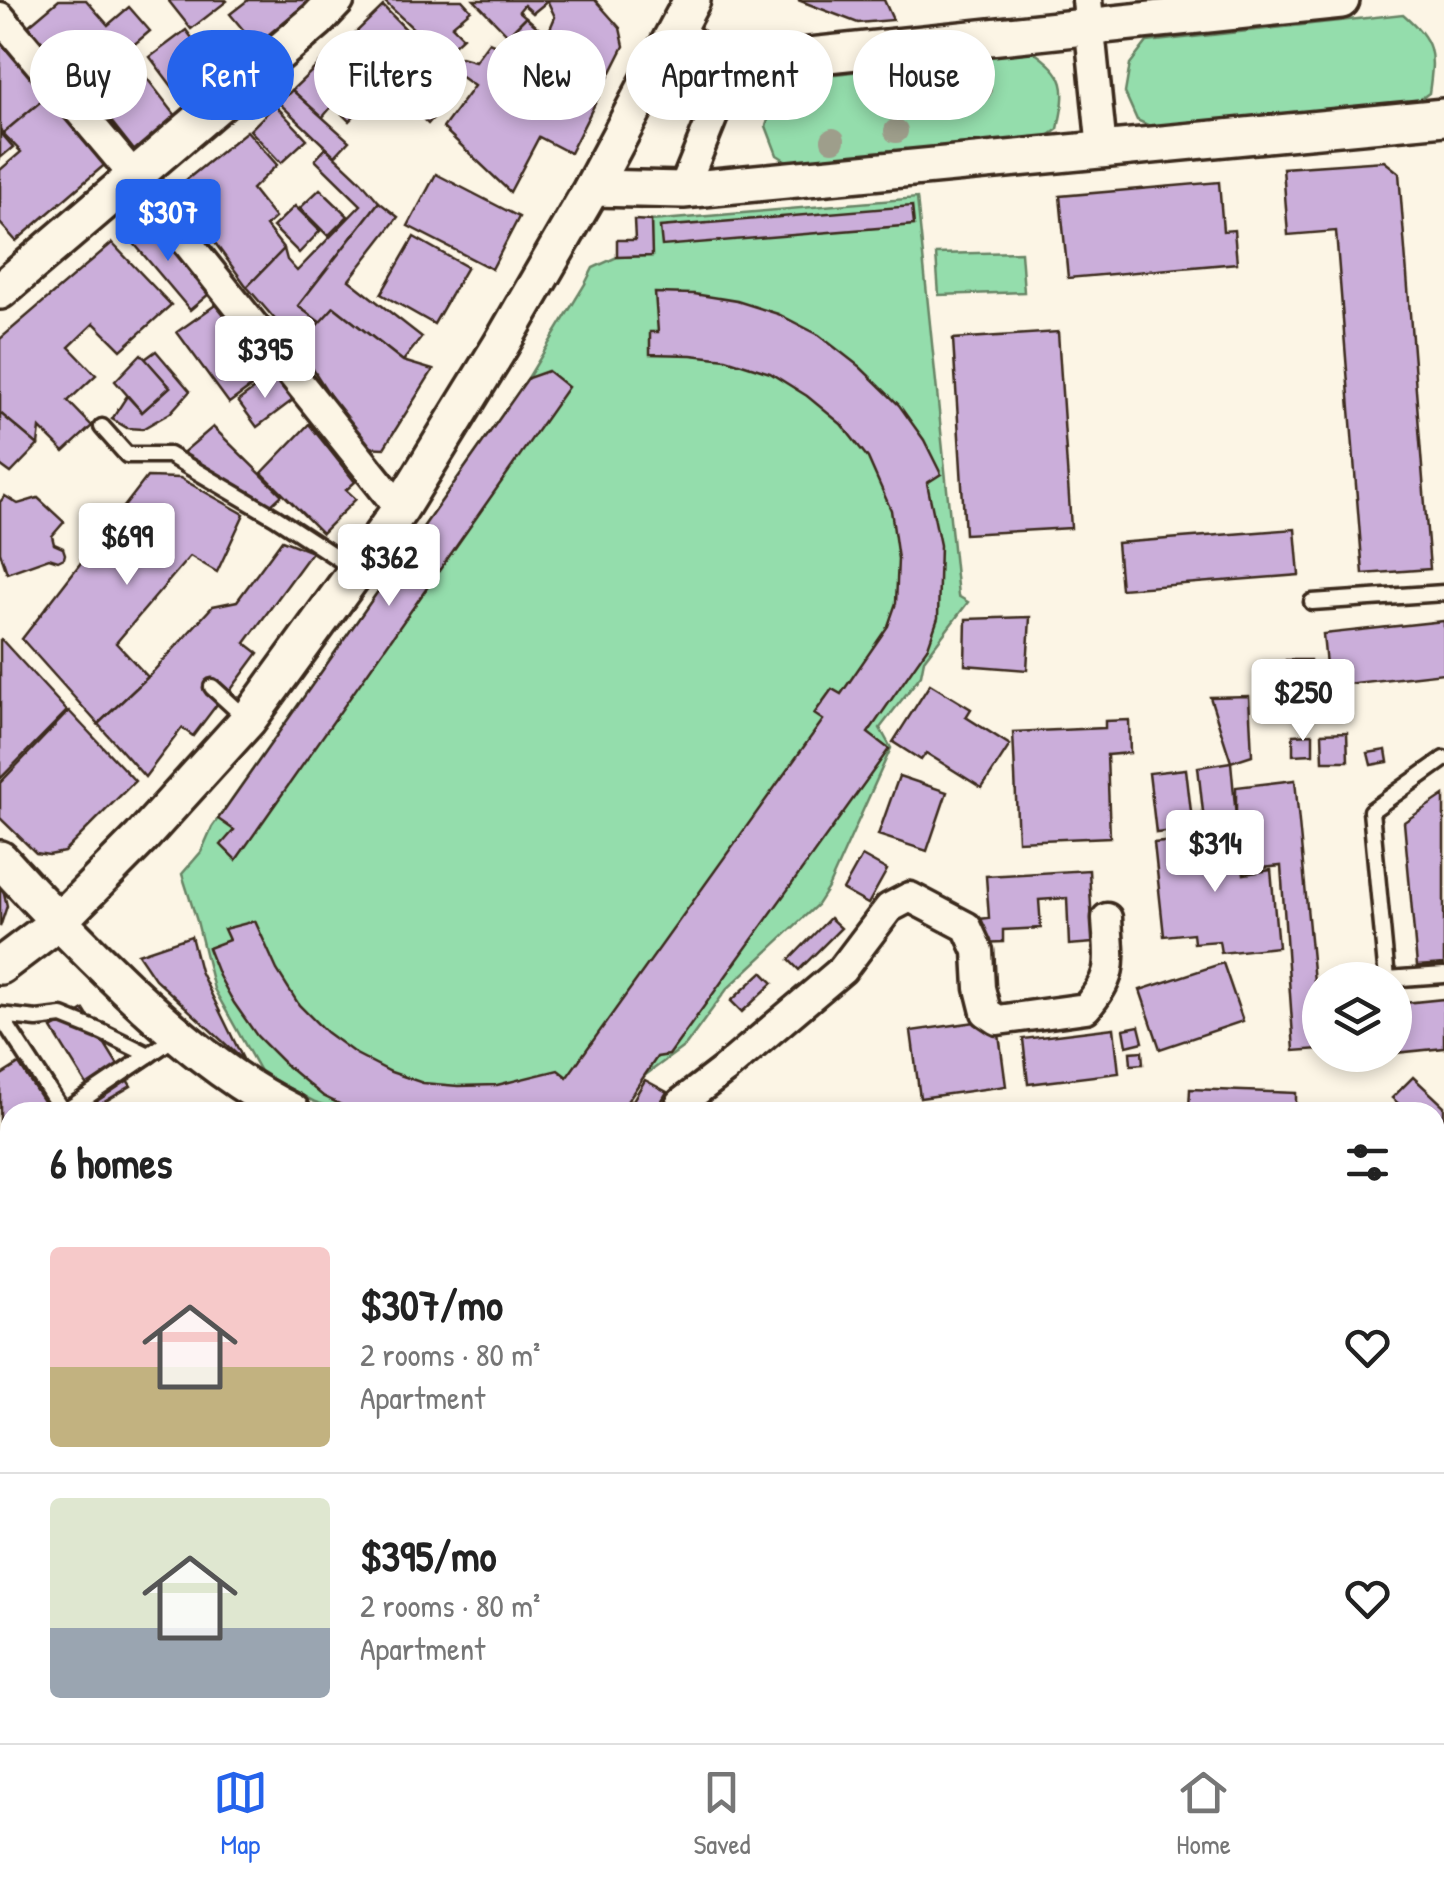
<!DOCTYPE html>
<html lang="en">
<head>
<meta charset="utf-8">
<style>
  body { margin:0; font-family:"Patrick Hand",sans-serif; background:#f6f6f6; color:#222; height:100vh; display:flex; flex-direction:column; font-size:38px; white-space:nowrap }
  * { box-sizing:border-box; margin:0 }
  p { font-size:32px; color:#767676 }
  .icon { flex:none; width:55px; height:55px; fill:none; stroke:currentColor; stroke-width:2; stroke-linecap:round; stroke-linejoin:round }
  .map { position:relative; flex:1; overflow:hidden }
  .side { position:absolute; left:0px; top:1102px; width:1445px; height:642px; display:flex; flex-direction:column; background:#fff; border-radius:30px 30px 0 0; box-shadow:0 5px 15px #0003 }
  .side>* { flex:none }
  .hud { position:absolute; left:30px; top:30px; width:1385px; height:90px; display:flex; gap:20px }
  .fabs { position:absolute; left:1302px; top:962px; display:grid; gap:20px }
  .fabs a { display:grid; place-items:center; width:110px; height:110px; border-radius:50%; background:#fff; box-shadow:0 5px 15px #0003; font-size:50px }
  .price { position:absolute; translate:-50% -85px; padding:0 22px; border-radius:10px; background:#fff; color:#222; font-size:32px; line-height:65px; filter:drop-shadow(0 2px 5px #0008) }
  .price::after { content:''; position:absolute; left:50%; top:60px; width:30px; height:22px; margin-left:-15px; background:inherit; clip-path:polygon(0 0,100% 0,50% 100%) }
  .price.on { background:#2563eb; color:#fff }
  ul { padding:0; list-style:none }
  li { display:flex; align-items:center; gap:30px; height:250px; padding:0 50px }
  li+li { border-top:2px solid #e0e0e0 }
  li span { display:grid; place-items:center; flex:none; width:280px; height:200px; border-radius:10px; color:#555 }
  li>.icon { margin-inline-start:auto }
  span .icon { width:120px; height:120px; fill:#fffc; stroke-width:1 }
  li b { font-size:42px }
  h2 { display:flex; justify-content:space-between; align-items:center; height:120px; padding:0 50px; font-size:42px }
  .pill { padding:0 35px; border-radius:45px; background:#fff; box-shadow:0 5px 15px #0003; font-size:35px; line-height:90px }
  .pill.on { background:#2563eb; color:#fff }
  .dock { display:flex; justify-content:space-around; align-items:center; height:140px; border-top:2px solid #e0e0e0; background:#fff; font-size:28px; color:#767676 }
  .dock a { display:grid; justify-items:center; gap:5px }
  .dock .on { color:#2563eb }
  .map>svg:first-child { display:block }
</style>
</head>
<body>
<div class="map">
<svg width="1444" height="1743" viewBox="0 0 1444 1743">
  <rect width="100%" height="100%" fill="#fcf5e5"/>
  <filter id="ink" filterUnits="userSpaceOnUse"><feTurbulence type="fractalNoise" baseFrequency=".01" numOctaves="2"/><feDisplacementMap in="SourceGraphic" scale="20" xChannelSelector="R" yChannelSelector="G"/><feConvolveMatrix kernelMatrix="1 2 1 2 8 2 1 2 1" color-interpolation-filters="sRGB"/></filter>
  <g filter="url(#ink)">
    <!-- green -->
    <g fill="#94ddac" stroke="#688465" stroke-width="2.5">
      <path d="M 1403,14 C 1434,41 1435,52 1429,93 L 1405,110 L 1160,131 L 1137,120 L 1125,93 L 1130,64 L 1147,42 Z"/>
      <path d="M 1031,50 C 1068,76 1067,86 1058,129 L 1036,145 L 801,170 L 777,155 L 766,126 L 777,94 L 795,79 Z"/>
      <polygon points="917,198 958,596 968,602 924,660 921,675 880,728 891,748 828,888 817,905 727,989 686,1045 640,1079 619,1112 343,1112 315,1102 261,1073 214,989 197,921 182,874 201,852 212,827 528,378 585,284 593,268 617,257 651,256 651,221"/>
      <polygon points="1021,252 1024,292 939,295 936,254"/>
    </g>
    <!-- building -->
    <g fill="#cbaeda" stroke="#3b2a1e" stroke-width="2.5">
      <polygon points="59,0 86,0 108,25 129,7 150,31 80,90 27,27"/>
      <polygon points="168,0 226,0 227,1 191,29"/>
      <polygon points="248,0 310,0 256,45 230,14"/>
      <polygon points="388,0 462,0 471,10 452,26 463,37 442,56 385,2"/>
      <polygon points="474,0 549,0 533,13 524,5 519,11 526,17 508,35"/>
      <polygon points="549,0 595,0 620,28 624,46 570,153 539,137 510,192 443,128 474,86 446,66 452,60 461,57 475,61 489,42 503,48 508,35 526,17 547,36 555,17 548,2"/>
      <polygon points="798,0 884,0 893,20 858,23"/>
      <polygon points="383,6 444,68 432,79 452,96 428,124 346,42"/>
      <polygon points="186,30 222,78 186,105 150,57"/>
      <polygon points="0,33 51,93 3,133 0,129"/>
      <polygon points="340,44 383,86 349,121 333,105 322,118 292,90"/>
      <polygon points="142,72 180,121 137,154 99,106"/>
      <polygon points="292,90 349,141 335,156 279,103"/>
      <polygon points="51,93 109,161 16,241 0,223 0,170 21,152 3,133"/>
      <polygon points="275,105 307,139 281,163 250,130"/>
      <polygon points="247,131 277,165 252,189 275,218 266,226 284,249 247,287 210,236 216,231 208,220 203,220 190,215 182,205 179,194 180,185"/>
      <polygon points="0,132 13,147 0,158"/>
      <polygon points="326,148 361,181 379,202 298,306 321,323 298,346 247,287 284,249 287,260 297,271 361,205 315,160"/>
      <polygon points="1384,161 1399,173 1430,569 1363,574 1336,231 1288,235 1283,168"/>
      <polygon points="436,174 519,217 492,269 408,226"/>
      <polygon points="1219,182 1223,231 1234,230 1237,263 1068,278 1060,196"/>
      <polygon points="320,189 348,216 328,236 300,208"/>
      <polygon points="379,202 398,217 349,280 422,337 403,361 334,307 321,323 298,306"/>
      <polygon points="295,206 320,231 299,253 273,227"/>
      <polygon points="912,206 914,225 662,246 660,227"/>
      <polygon points="146,217 210,293 190,310 126,234"/>
      <polygon points="634,220 651,221 652,256 617,257 617,240 635,240"/>
      <polygon points="414,237 467,267 434,324 381,294"/>
      <polygon points="112,243 171,305 121,350 94,323 69,347 96,375 68,401 92,426 64,452 40,428 38,445 0,413 0,339"/>
      <polygon points="655,293 694,294 737,301 778,314 819,335 860,367 899,405 924,440 941,474 927,483 940,545 938,618 928,647 868,733 889,749 669,1055 657,1057 620,1112 356,1112 323,1096 287,1066 257,1036 234,1003 219,976 208,948 229,940 224,929 255,921 277,970 299,1005 326,1032 356,1054 391,1072 423,1083 458,1086 497,1085 558,1070 567,1077 823,720 814,714 832,689 841,694 888,626 896,603 898,559 891,510 868,458 841,424 807,396 770,373 726,359 691,355 650,354 650,332 658,332"/>
      <polygon points="221,301 273,371 229,403 177,332"/>
      <polygon points="334,307 403,361 433,370 384,448 363,447 298,346"/>
      <polygon points="1058,332 1071,528 965,534 953,339"/>
      <polygon points="156,351 190,391 170,413 142,429 127,428 112,419 127,396 142,412 170,387 145,359"/>
      <polygon points="141,354 170,387 142,412 115,381"/>
      <polygon points="548,371 568,387 236,860 221,845 234,830 218,819 528,378"/>
      <polygon points="274,374 293,400 257,427 238,401"/>
      <polygon points="0,413 38,445 11,473 0,465"/>
      <polygon points="309,424 355,482 346,490 356,499 322,533 262,473"/>
      <polygon points="213,427 282,495 269,507 179,456"/>
      <polygon points="147,477 180,478 244,514 217,572 190,556 116,643 148,677 98,724 22,639"/>
      <polygon points="5,496 18,504 38,498 64,522 52,536 54,544 63,548 65,554 64,558 58,561 49,558 7,573 0,552 0,502"/>
      <polygon points="1295,529 1299,575 1121,589 1117,543"/>
      <polygon points="282,540 312,552 245,643 258,653 230,691 217,681 207,695 218,703 193,736 182,728 145,777 98,724 148,677 213,606 237,601"/>
      <polygon points="1030,617 1027,670 965,665 966,619"/>
      <polygon points="1444,621 1444,673 1328,686 1323,634"/>
      <polygon points="1,639 67,711 0,779 0,640"/>
      <polygon points="1286,660 1310,660 1311,685 1286,686"/>
      <polygon points="930,684 971,709 966,717 1010,745 982,788 926,753 921,760 893,742"/>
      <polygon points="1249,696 1252,755 1231,762 1210,697"/>
      <polygon points="69,711 135,781 64,852 49,855 36,853 0,818 0,783"/>
      <polygon points="1129,720 1130,753 1107,755 1110,837 1018,841 1013,732 1105,728 1105,721"/>
      <polygon points="1347,732 1348,761 1323,761 1322,733"/>
      <polygon points="1313,734 1313,754 1293,755 1293,735"/>
      <polygon points="1386,750 1388,762 1371,765 1368,753"/>
      <polygon points="1231,762 1236,817 1204,821 1198,767"/>
      <polygon points="1186,769 1193,829 1156,833 1149,773"/>
      <polygon points="899,776 947,792 927,851 878,835"/>
      <polygon points="1295,780 1317,1013 1320,1013 1320,1049 1294,1051 1281,866 1244,870 1236,817 1236,787"/>
      <polygon points="1444,795 1444,964 1417,966 1404,822"/>
      <polygon points="1239,835 1244,874 1271,870 1278,947 1221,953 1219,941 1194,943 1193,933 1164,936 1154,843"/>
      <polygon points="862,856 887,870 868,904 843,890"/>
      <polygon points="1089,870 1093,943 1069,945 1067,898 1039,900 1041,928 1003,930 1003,942 980,943 979,919 989,918 986,876"/>
      <polygon points="0,876 7,906 0,927"/>
      <polygon points="830,918 841,928 799,970 789,960"/>
      <polygon points="191,936 200,971 244,1061 155,979 138,954"/>
      <polygon points="1223,963 1243,1021 1160,1049 1140,990"/>
      <polygon points="762,972 773,983 742,1012 731,1001"/>
      <polygon points="1444,999 1444,1048 1395,1053 1395,1004"/>
      <polygon points="84,1010 131,1086 99,1105 52,1029"/>
      <polygon points="997,1019 1006,1086 920,1098 911,1031"/>
      <polygon points="1139,1026 1143,1042 1127,1046 1124,1029"/>
      <polygon points="1114,1028 1119,1073 1028,1084 1023,1039"/>
      <polygon points="1142,1051 1143,1064 1131,1065 1130,1052"/>
      <polygon points="19,1064 50,1112 10,1112 10,1139 0,1122 0,1076"/>
      <polygon points="1413,1077 1444,1106 1444,1131 1436,1139 1435,1112 1408,1112 1392,1098"/>
      <polygon points="645,1080 667,1092 655,1112 626,1112"/>
      <polygon points="1190,1089 1296,1093 1296,1112 1145,1112 1145,1107 1189,1109"/>
      <polygon points="0,1457 10,1458 10,1505 0,1504"/>
      <polygon points="0,1527 10,1529 10,1570 0,1568"/>
      <polygon points="0,1611 10,1618 10,1725 0,1723"/>
      <polygon points="0,1723 10,1725 10,1735 23,1735 21,1743 0,1743"/>
      <polygon points="82,1735 108,1735 120,1743 77,1743"/>
      <polygon points="177,1735 228,1735 233,1743 178,1743 174,1740"/>
      <polygon points="310,1735 392,1735 393,1743 311,1743"/>
      <polygon points="458,1735 511,1735 459,1742"/>
      <polygon points="649,1735 651,1743 623,1743 625,1743 624,1736"/>
      <rect x="666" y="1735" width="26" height="8"/>
      <polygon points="1277,1735 1325,1735 1323,1743 1276,1743"/>
    </g>
    <g fill="none" stroke-linecap="round" stroke-linejoin="round">
      <defs>
        <g id="service">
          <polyline points="102,427 127,455 169,455 275,517 356,570"/>
          <polyline points="1312,602 1444,593"/>
          <polyline points="212,687 248,720"/>
          <polyline points="1444,759 1371,811 1387,979 1444,975"/>
          <polyline points="0,1015 37,1019 62,1016 102,1032 149,1055"/>
          <polyline points="0,1015 63,1112"/>
          <polyline points="64,1112 177,1036"/>
          <polyline points="1269,1743 1270,1735"/>
        </g>
        <g id="minor">
          <polyline points="1087,0 1102,150"/>
          <polyline points="0,17 134,176 400,509"/>
          <polyline points="683,190 734,64"/>
          <path d="M 678,1112 L 681,1103 L 724,1070 L 842,970 L 889,908 L 910,897 L 967,927 L 978,951 L 980,988 L 986,1012 L 998,1020 L 1086,1008 C 1116,973 1109,961 1107,918"/>
        </g>
        <g id="tertiary">
          <path d="M 677,30 C 689,51 711,57 734,64 L 1341,0"/>
          <polyline points="592,188 683,190 1444,117"/>
          <polyline points="0,291 317,20 336,0"/>
          <path d="M 0,859 C 40,903 81,945 125,987 C 176,1035 228,1080 292,1112"/>
          <polyline points="0,966 57,923 141,838 248,720 357,570 400,509 501,345 592,188 692,0"/>
          <polyline points="1435,1283 1444,1297"/>
          <polyline points="981,1743 984,1735"/>
        </g>
      </defs>
      <!-- service casing -->
      <use href="#service" stroke="#3b2a1e" stroke-width="21"/>
      <!-- minor casing -->
      <use href="#minor" stroke="#3b2a1e" stroke-width="35"/>
      <!-- tertiary casing -->
      <use href="#tertiary" stroke="#3b2a1e" stroke-width="42"/>
      <!-- service -->
      <use href="#service" stroke="#fcf5e5" stroke-width="14"/>
      <!-- minor -->
      <use href="#minor" stroke="#fcf5e5" stroke-width="28"/>
      <!-- tertiary -->
      <use href="#tertiary" stroke="#fcf5e5" stroke-width="35"/>
    </g>
    <!-- trees -->
    <g fill="#9e9e8b">
      <circle cx="980" cy="90" r="12"/>
      <circle cx="896" cy="131" r="12"/>
      <circle cx="833" cy="140" r="12"/>
    </g>
  </g>
</svg>
<div class="fabs">
<a><svg class="icon" aria-label="layers" viewBox="0 0 24 24"><path d="M12 4l9 5-9 5-9-5zM3 14l9 5 9-5"/></svg></a>
</div>
<b class="price on" style="left:168px;top:264px">$307</b>
<b class="price" style="left:265px;top:401px">$395</b>
<b class="price" style="left:127px;top:588px">$699</b>
<b class="price" style="left:389px;top:609px">$362</b>
<b class="price" style="left:1303px;top:744px">$250</b>
<b class="price" style="left:1215px;top:895px">$314</b>
<div class="hud">
<a class="pill">Buy</a>
<a class="pill on">Rent</a>
<a class="pill">Filters</a>
<a class="pill">New</a>
<a class="pill">Apartment</a>
<a class="pill">House</a>
</div>
<section class="side">
<h2>6 homes<svg class="icon" aria-label="filters" viewBox="0 0 24 24"><path d="M4 7h16M4 17h16"/><circle cx="9" cy="7" r="2"/><circle cx="15" cy="17" r="2"/></svg></h2>
<ul>
<li><span style="background:linear-gradient(#f6c9c9 60%,#c2b280 0)"><svg class="icon" aria-label="home" viewBox="0 0 24 24"><path d="M3 11l9-7 9 7M6 9v11h12V9"/></svg></span><div><b>$307/mo</b><p>2 rooms · 80 m²</p><p>Apartment</p></div><svg class="icon" aria-label="heart" viewBox="0 0 24 24"><path d="M12 20l-8-8c-3-5 5-10 8-4 3-6 11-1 8 4z"/></svg></li>
<li><span style="background:linear-gradient(#dfe7d0 65%,#9aa5b1 0)"><svg class="icon" aria-label="home" viewBox="0 0 24 24"><path d="M3 11l9-7 9 7M6 9v11h12V9"/></svg></span><div><b>$395/mo</b><p>2 rooms · 80 m²</p><p>Apartment</p></div><svg class="icon" aria-label="heart" viewBox="0 0 24 24"><path d="M12 20l-8-8c-3-5 5-10 8-4 3-6 11-1 8 4z"/></svg></li>
</ul>
</section>
</div>
<nav class="dock">
<a class="on"><svg class="icon" aria-label="map" viewBox="0 0 24 24"><path d="M3 6l6-2 6 2 6-2v14l-6 2-6-2-6 2zM9 4v14M15 6v14"/></svg>Map</a>
<a><svg class="icon" aria-label="saved" viewBox="0 0 24 24"><path d="M7 4h10v16l-5-4-5 4z"/></svg>Saved</a>
<a><svg class="icon" aria-label="home" viewBox="0 0 24 24"><path d="M3 11l9-7 9 7M6 9v11h12V9"/></svg>Home</a>
</nav>
</body>
</html>
